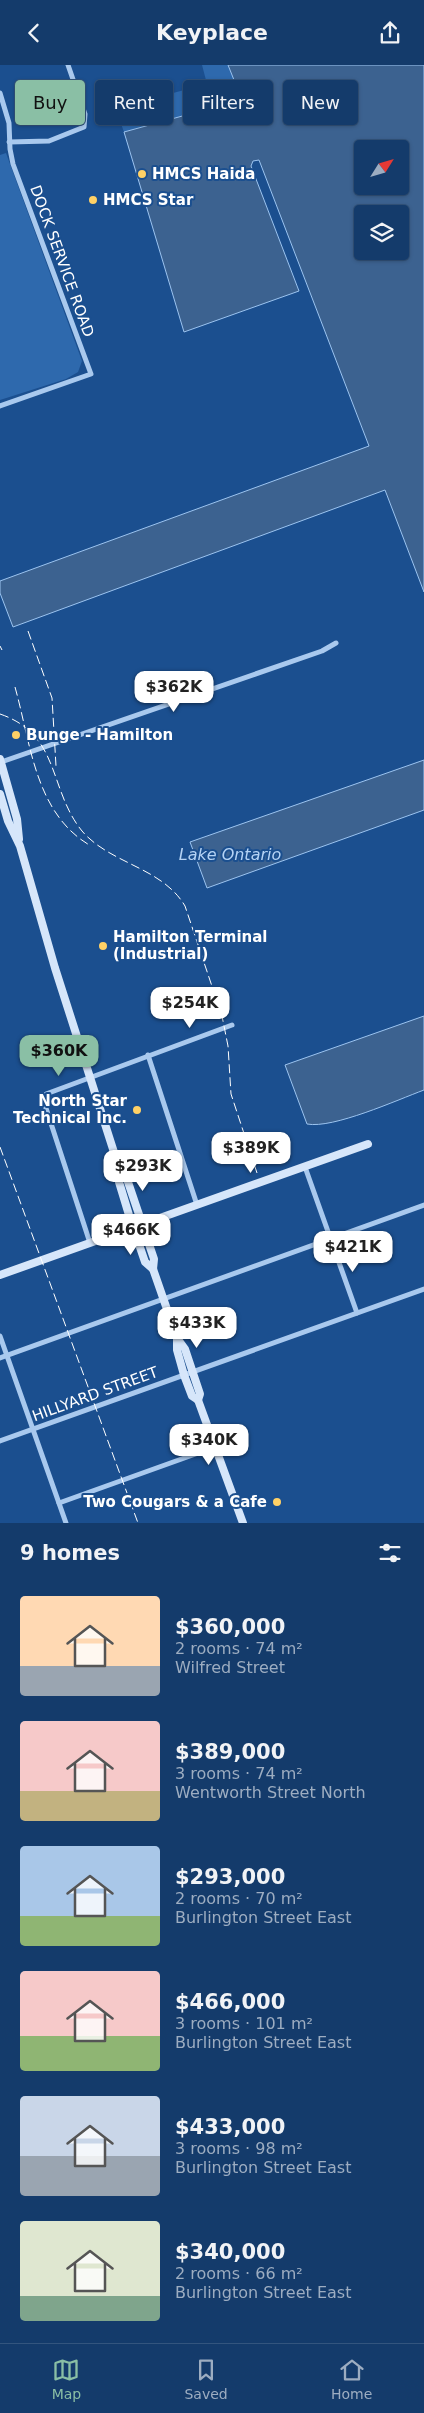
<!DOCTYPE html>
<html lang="en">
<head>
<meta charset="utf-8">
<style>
  body { margin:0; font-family:"DejaVu Sans",sans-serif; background:#214673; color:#f1f3f6; height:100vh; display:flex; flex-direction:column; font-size:19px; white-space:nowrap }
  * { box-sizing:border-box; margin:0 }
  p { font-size:16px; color:#9dadc1 }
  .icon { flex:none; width:28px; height:28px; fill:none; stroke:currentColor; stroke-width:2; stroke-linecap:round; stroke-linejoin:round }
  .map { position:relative; height:1458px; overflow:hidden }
  .details { display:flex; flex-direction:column; background:#143b6b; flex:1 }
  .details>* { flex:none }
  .hud { position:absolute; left:15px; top:15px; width:395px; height:45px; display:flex; gap:10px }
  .needle { width:32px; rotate:53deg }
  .fabs { position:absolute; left:354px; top:75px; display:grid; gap:10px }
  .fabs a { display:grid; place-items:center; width:55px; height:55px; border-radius:5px; background:#143b6b; box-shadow:0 1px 4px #0004,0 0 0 1px #33557e; font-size:25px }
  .price { position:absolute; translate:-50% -42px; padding:0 11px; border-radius:10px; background:#fff; color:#222; font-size:16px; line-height:32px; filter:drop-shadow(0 1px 2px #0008) }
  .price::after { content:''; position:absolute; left:50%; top:30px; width:15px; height:11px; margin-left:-8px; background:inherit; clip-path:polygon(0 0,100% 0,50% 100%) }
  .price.on { background:#8abfa5; color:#111 }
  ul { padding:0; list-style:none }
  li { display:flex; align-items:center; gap:15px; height:125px; padding:0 20px }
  li span { display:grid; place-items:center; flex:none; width:140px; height:100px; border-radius:5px; color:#555 }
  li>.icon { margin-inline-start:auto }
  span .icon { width:60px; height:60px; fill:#fffc; stroke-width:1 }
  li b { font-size:21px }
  h2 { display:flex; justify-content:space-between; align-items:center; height:60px; padding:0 20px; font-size:21px }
  .pill { padding:0 18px; border-radius:5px; background:#143b6b; box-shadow:0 1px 4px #0004,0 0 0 1px #33557e; font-size:18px; line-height:45px }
  .pill.on { background:#8abfa5; color:#111 }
  header { display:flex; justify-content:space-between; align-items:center; height:65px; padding:0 20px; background:#143b6b; font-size:22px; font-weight:600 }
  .tab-bar { display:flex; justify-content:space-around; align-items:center; height:70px; border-top:1px solid #33557e; background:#143b6b; font-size:14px; color:#9dadc1 }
  .tab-bar a { display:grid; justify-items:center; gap:2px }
  .tab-bar .on { color:#8abfa5 }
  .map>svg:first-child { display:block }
</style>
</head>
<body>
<header><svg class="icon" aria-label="back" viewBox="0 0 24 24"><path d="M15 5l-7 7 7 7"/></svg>Keyplace<svg class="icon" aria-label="share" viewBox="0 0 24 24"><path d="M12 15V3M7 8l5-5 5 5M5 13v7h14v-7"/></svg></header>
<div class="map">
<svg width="424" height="1458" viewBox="0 0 424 1458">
  <rect width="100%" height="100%" fill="#1b4f8f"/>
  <!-- green -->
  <g fill="#2e69ad">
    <polygon points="202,0 228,0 240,30 239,35 124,67 116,45 139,37 207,19"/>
    <polygon points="6,88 82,296 78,307 66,314 0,335 0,90"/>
  </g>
  <!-- water -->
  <g fill="#3c6290" stroke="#9cc4f0" fill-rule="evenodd">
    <path d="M 228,0 L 424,0 L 424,527 L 385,425 L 13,562 L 0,528 L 0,516 L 369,381 L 259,95 L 253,96 L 251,101 L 299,226 L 184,267 L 124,67 L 237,36 L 240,30 ZM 362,84 L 400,84 L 400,121 L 362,121 ZM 362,149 L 400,149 L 400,186 L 362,186 Z"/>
    <polygon points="424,695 424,745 207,823 190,777"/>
    <path d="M 424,951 L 424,1025 C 397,1035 333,1064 307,1059 L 285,1000 Z"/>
  </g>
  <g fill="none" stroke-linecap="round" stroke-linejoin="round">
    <!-- street -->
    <g stroke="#a9c9ee" stroke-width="5">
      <polyline points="0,28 9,58 10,84 13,99 91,309 0,341"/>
      <polyline points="9,77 49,76 84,62 85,49 68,0"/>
      <polyline points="1,697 322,586 336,578"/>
      <polyline points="148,990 197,1140"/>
      <polyline points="305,1102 357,1248"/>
      <polyline points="90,1178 44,1037 46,1029 232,960"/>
      <polyline points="0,1271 66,1458"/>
      <polyline points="0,1293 424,1140"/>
      <polyline points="0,1376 424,1224"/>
      <polyline points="59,1438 215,1382"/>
    </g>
    <!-- secondary -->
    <g stroke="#d6e6fa" stroke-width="8">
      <polyline points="0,694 17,754 19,774"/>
      <polyline points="0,729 8,756 20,781 55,903 120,1106 127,1114 154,1194 153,1204 177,1273 177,1285 184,1310 192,1331 198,1335 243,1458"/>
      <polyline points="120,1106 119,1117 129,1150 145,1197 153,1204"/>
      <polyline points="0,1210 368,1079"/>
      <polyline points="177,1273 185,1284 200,1329 198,1335"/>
    </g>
    <!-- rail -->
    <g stroke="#fff" stroke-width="1" stroke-dasharray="9 4" stroke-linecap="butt">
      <polyline points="28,566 52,633 56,701"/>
      <polyline points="0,581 2,585"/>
      <path d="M 15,622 C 31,679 35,749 91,781"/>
      <path d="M 0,649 C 61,670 48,724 82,766 C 110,799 162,802 185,841 L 222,951 L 228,981 L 231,1029 L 257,1108"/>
      <polyline points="0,1082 138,1458"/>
    </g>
  </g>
  <!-- markers -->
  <g fill="#ffd166" stroke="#1b4f8f" stroke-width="2">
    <circle cx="142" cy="109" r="5"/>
    <circle cx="93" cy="135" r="5"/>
    <circle cx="16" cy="670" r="5"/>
    <circle cx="103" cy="881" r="5"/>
    <circle cx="137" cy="1045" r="5"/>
    <circle cx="277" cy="1437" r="5"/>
  </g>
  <g text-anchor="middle" stroke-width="4" stroke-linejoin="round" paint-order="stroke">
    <!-- poi labels -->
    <g font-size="15" font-weight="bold" fill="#fff" stroke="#1b4f8f" text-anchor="start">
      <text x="152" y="114">HMCS Haida</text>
      <text x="103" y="140">HMCS Star</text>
      <text x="26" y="675">Bunge - Hamilton</text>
      <text x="113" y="877">Hamilton Terminal<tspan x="113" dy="17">(Industrial)</tspan></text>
      <text x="127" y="1041" text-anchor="end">North Star<tspan x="127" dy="17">Technical Inc.</tspan></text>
      <text x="267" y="1442" text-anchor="end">Two Cougars &amp; a Cafe</text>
    </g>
    <!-- street labels -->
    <g font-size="15" fill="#fff" stroke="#1b4f8f">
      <text transform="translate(62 196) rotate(70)" y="5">DOCK SERVICE ROAD</text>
      <text transform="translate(95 1329) rotate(-20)" y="5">HILLYARD STREET</text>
    </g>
    <!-- water labels -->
    <g font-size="16" font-style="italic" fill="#b5d3f5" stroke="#1b4f8f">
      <text x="230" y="795">Lake Ontario</text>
    </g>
  </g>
</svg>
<div class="fabs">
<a><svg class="needle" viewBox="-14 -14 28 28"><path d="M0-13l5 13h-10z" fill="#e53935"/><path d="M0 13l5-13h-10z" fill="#9dadc1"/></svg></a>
<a><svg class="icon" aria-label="layers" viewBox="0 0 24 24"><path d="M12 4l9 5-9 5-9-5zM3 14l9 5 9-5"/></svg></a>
</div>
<b class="price" style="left:174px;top:648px">$362K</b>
<b class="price" style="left:190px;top:964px">$254K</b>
<b class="price on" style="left:59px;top:1012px">$360K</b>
<b class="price" style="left:251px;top:1109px">$389K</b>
<b class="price" style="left:143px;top:1127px">$293K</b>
<b class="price" style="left:131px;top:1191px">$466K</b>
<b class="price" style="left:353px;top:1208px">$421K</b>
<b class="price" style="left:197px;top:1284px">$433K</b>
<b class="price" style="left:209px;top:1401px">$340K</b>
<div class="hud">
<a class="pill on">Buy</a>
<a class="pill">Rent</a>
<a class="pill">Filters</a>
<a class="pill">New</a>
</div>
</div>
<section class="details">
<h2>9 homes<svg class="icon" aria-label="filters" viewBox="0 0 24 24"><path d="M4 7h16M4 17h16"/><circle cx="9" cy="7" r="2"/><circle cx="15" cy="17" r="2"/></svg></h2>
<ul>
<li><span style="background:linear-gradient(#ffd9b3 70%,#9aa5b1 0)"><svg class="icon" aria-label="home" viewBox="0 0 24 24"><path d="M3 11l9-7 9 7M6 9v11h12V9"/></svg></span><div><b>$360,000</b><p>2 rooms · 74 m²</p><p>Wilfred Street</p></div></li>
<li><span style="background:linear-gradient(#f6c9c9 70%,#c2b280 0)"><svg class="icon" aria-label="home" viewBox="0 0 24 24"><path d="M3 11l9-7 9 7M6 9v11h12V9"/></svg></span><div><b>$389,000</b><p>3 rooms · 74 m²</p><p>Wentworth Street North</p></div></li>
<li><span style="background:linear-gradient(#a9c7e8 70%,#8fb573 0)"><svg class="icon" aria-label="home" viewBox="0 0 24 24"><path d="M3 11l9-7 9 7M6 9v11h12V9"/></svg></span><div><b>$293,000</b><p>2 rooms · 70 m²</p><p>Burlington Street East</p></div></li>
<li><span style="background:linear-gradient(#f6c9c9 65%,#8fb573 0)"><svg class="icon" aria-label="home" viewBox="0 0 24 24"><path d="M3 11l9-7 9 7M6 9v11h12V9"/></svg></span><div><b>$466,000</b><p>3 rooms · 101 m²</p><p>Burlington Street East</p></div></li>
<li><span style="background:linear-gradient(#c9d6e8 60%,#9aa5b1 0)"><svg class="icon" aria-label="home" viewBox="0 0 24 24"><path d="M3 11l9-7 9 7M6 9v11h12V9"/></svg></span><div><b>$433,000</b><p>3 rooms · 98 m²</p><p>Burlington Street East</p></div></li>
<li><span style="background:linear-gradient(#dfe7d0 75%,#7fa58c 0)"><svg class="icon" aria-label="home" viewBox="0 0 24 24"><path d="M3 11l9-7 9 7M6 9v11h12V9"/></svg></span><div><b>$340,000</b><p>2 rooms · 66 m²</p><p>Burlington Street East</p></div></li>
</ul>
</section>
<nav class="tab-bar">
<a class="on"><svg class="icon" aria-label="map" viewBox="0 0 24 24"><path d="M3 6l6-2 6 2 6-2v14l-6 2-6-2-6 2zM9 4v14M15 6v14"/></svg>Map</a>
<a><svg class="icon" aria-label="saved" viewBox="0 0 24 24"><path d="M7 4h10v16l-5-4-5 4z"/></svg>Saved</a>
<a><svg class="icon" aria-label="home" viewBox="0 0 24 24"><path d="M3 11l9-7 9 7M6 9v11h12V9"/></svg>Home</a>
</nav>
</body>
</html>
